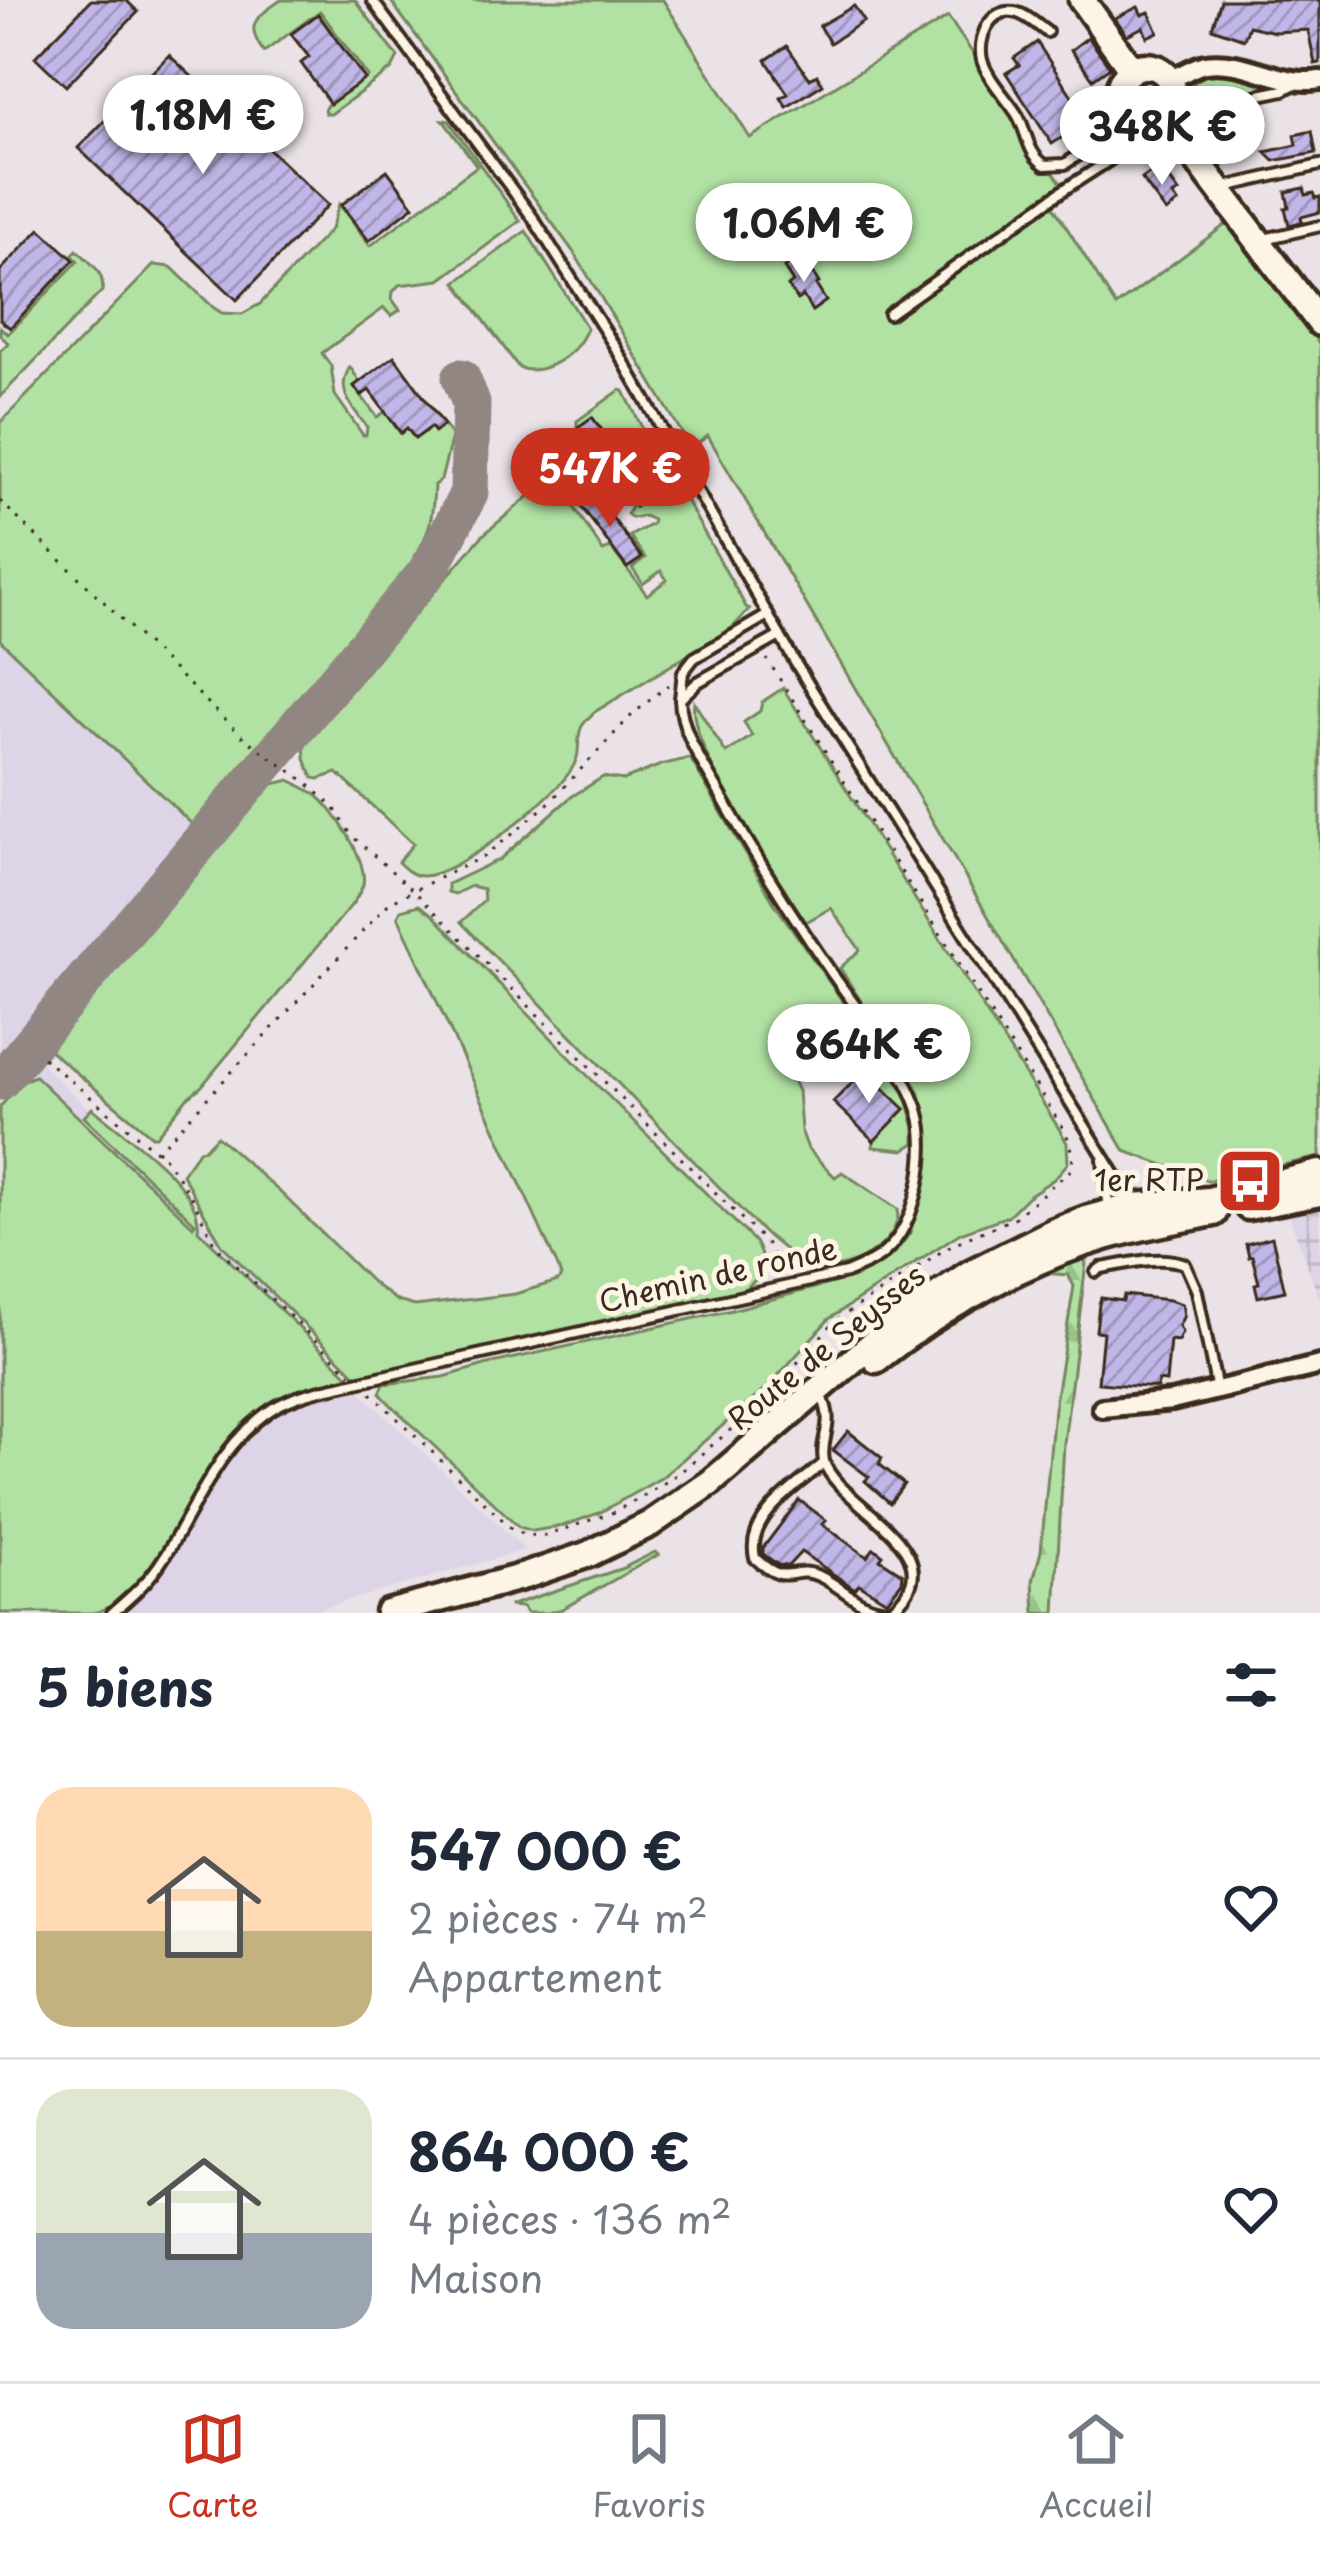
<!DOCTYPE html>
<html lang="fr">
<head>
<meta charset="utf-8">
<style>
  body { margin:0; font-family:"Playpen Sans",sans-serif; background:#f2f2f3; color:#1f2937; height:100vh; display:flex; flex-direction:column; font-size:45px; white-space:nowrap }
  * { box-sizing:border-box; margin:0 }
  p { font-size:39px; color:#747a83 }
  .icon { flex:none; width:66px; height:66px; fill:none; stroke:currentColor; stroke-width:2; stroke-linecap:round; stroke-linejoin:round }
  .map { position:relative; height:1613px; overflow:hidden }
  .sheet { display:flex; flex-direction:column; background:#fff; flex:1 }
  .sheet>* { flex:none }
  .price { position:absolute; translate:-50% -102px; padding:0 27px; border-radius:42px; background:#fff; color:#222; font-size:39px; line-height:78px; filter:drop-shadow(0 3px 6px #0008) }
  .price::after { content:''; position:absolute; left:50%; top:72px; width:36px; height:27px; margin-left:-18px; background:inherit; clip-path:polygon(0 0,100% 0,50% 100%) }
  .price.selected { background:#c8321e; color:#fff }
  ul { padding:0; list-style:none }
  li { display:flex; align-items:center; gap:36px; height:300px; padding:0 36px }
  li+li { border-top:3px solid #e0e1e3 }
  li span { display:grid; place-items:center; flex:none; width:336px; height:240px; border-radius:36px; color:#555 }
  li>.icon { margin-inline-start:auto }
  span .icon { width:144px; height:144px; fill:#fffc; stroke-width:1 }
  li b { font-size:51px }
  h2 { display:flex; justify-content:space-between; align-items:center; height:144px; padding:0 36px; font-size:51px }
  .tabs { display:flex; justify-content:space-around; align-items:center; height:168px; border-top:3px solid #e0e1e3; background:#fff; font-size:33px; color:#747a83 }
  .tabs a { display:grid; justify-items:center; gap:6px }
  .tabs .selected { color:#c8321e }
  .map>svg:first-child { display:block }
</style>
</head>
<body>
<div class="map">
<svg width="1320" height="1613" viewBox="0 0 1320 1613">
  <defs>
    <pattern id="industrial-grid" width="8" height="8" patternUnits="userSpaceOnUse" patternTransform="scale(3)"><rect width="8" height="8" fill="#ddd5e7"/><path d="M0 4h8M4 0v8" fill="none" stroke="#bfb7c6"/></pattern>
    <pattern id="forest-firs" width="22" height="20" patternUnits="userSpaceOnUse" patternTransform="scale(3)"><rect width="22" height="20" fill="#b1e2a3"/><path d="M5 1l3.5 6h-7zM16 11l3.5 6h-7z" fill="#99c28c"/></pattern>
    <pattern id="building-hatch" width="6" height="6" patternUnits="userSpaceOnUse" patternTransform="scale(3)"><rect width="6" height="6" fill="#c0b7e8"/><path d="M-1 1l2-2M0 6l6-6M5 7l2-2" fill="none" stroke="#9d95bb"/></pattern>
  </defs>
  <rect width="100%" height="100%" fill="#eae2e6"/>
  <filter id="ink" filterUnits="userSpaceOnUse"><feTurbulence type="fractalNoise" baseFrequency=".00833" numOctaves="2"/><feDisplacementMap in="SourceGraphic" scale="24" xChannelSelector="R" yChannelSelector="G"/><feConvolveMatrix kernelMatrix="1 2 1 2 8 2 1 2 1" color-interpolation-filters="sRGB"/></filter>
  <g filter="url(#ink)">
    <!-- built -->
    <polygon fill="#ddd5e7" points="0,640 217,847 39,1061 234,1251 324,1357 525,1550 306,1613 0,1613"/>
    <!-- industrial -->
    <polygon fill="url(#industrial-grid)" points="1320,1208 1320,1301 1289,1215"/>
    <!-- green -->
    <g fill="#b1e2a3" stroke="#768660" stroke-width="3">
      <path d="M 281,0 L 355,0 L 398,57 L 392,69 L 331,114 L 326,114 L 324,110 L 327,105 L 368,77 L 320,11 L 264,52 C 243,24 257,17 281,0 Z"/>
      <polygon points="390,0 663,0 750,138 948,17 1065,189 1050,201 1116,306 1229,222 1304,320 1320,346 1320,1157 1208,1181 1125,1151 708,436 691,448 575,254"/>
      <path d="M 1210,73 L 1239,74 L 1277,86 C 1255,96 1206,109 1184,97 L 1196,81 Z"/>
      <path d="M 443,120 L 449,121 L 520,221 L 440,280 L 399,285 L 393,292 L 392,299 L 400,310 L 391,316 L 384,308 L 322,353 L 331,366 L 335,395 L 363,435 L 366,435 L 367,427 C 352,407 335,391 350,367 L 360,382 L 354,386 L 377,417 L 385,412 L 400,433 L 407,428 L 415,439 L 431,427 L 435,432 L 444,425 L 452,436 L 441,480 L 434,485 C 433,525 427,542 403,574 L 194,826 L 0,640 L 0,423 L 154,265 L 171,267 L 214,308 L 222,313 L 242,314 L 260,304 L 331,229 L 339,204 L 370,246 L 477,166 Z"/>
      <path d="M 526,231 L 587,328 C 578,353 545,377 519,368 L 456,282 Z"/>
      <path d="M 77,250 C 89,262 106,272 102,291 L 0,397 L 0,351 L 8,343 L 0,335 L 0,327 L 8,334 L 78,261 L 72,255 Z"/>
      <path d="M 620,390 L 624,391 L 645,434 L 655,445 L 746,607 L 750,609 L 732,628 L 593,713 C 589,718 584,722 581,728 C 575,745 584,752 569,773 C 549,801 458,876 422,876 C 412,876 405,869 398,862 L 413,844 L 337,773 L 319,779 L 313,778 L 305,759 L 304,744 L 483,535 L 554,475 L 567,469 L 580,483 L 591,477 L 600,493 L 612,507 L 612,511 L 607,506 L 604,507 L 593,492 L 586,497 L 582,492 L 572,504 L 603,551 L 611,548 L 647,595 L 667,580 L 661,571 L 643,584 L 632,568 L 645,558 L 630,536 L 652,524 L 653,520 L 644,516 L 632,518 L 627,514 L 633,504 L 636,507 L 648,497 L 637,481 L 643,477 L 645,465 L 639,447 L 637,446 L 609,466 L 616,481 L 612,483 C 601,480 603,472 602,463 L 577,439 L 577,421 Z"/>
      <path d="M 783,688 L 1061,1132 L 1067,1143 L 1068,1163 L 1054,1179 L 1027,1197 L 1008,1216 L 960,1233 L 829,1319 L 768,1387 L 661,1478 L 599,1513 L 563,1526 L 533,1531 L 519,1527 L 388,1402 L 380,1393 L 384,1384 L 444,1377 L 488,1364 L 732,1310 L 855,1277 L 883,1262 L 897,1250 L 910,1233 L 927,1173 L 929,1142 L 927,1118 L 919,1093 L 840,968 L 860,950 L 831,908 L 806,922 C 779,880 686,746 694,702 L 726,753 L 752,736 L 744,722 L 760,711 L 762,702 Z"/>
      <path d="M 690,758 L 774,903 L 904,1089 L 915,1127 L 915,1143 L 904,1150 L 873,1147 L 874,1141 L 905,1109 L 845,1066 L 824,1074 L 810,1066 L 792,1044 L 815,1025 L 815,1019 L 803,1008 L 766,1045 L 788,1070 L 798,1091 L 801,1130 L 808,1149 L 835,1177 L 842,1172 L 898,1209 C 901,1246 845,1275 812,1266 C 795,1261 778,1243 764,1233 L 461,922 L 484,901 L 483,889 L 471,886 L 455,894 L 448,892 L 448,884 L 500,859 L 571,797 L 603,777 L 624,780 L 661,765 Z"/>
      <path d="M 290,780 C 298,785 307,789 315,794 C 334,808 368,860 363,885 C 361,890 357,897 354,902 L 201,1087 L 187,1098 L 156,1136 L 152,1136 L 48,1049 L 269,785 Z"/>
      <path d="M 419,905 L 433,915 L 588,1076 L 755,1242 C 769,1267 762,1279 738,1293 L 357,1376 L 222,1245 L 182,1174 L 199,1150 L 204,1149 L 217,1136 L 282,1194 L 375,1285 L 397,1301 L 415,1306 L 515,1294 L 558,1281 L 561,1276 L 558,1267 L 398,916 L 401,910 Z"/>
      <path d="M 35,1076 L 193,1226 L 195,1223 L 84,1117 L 92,1108 C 123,1134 204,1187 198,1230 L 349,1376 C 307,1388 265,1400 234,1433 C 194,1476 151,1602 93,1613 C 70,1613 25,1613 0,1613 L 0,1107 L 22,1081 Z"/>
      <polygon points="655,1552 658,1555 562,1609 548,1613 526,1613 523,1607 509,1606 623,1568"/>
    </g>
    <!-- forest -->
    <polygon fill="url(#forest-firs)" stroke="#768660" stroke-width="3" points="1082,1256 1086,1263 1064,1443 1055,1613 1035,1613 1033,1581 1041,1551 1054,1409 1074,1286 1068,1275 1042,1273"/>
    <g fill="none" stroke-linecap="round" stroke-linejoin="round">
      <!-- taxiway -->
      <polyline stroke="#928682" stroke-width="39" points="0,1081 431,567 469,493 471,403 461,378"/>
    </g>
    <!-- building -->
    <g fill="url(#building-hatch)" stroke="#3b2a1e" stroke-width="3">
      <polygon points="91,0 126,0 138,12 66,86 35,57"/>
      <polygon points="1221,0 1320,0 1320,63 1315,64 1308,30 1275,32 1249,26 1244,39 1212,28"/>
      <polygon points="854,6 864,21 830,43 819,26"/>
      <polygon points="1138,7 1142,15 1149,12 1158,32 1147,37 1143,27 1127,35 1115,18"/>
      <polygon points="318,14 365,79 330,104 301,63 309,57 291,34"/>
      <polygon points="1088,37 1110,67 1093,79 1071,50"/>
      <polygon points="1037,42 1088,121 1052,144 1006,73 1019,65 1014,58"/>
      <polygon points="787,46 810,79 817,75 823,84 787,107 781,98 788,94 766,60"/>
      <polygon points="169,55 328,205 237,300 78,148"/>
      <polygon points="1312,131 1316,153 1274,161 1265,152 1297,145 1295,135"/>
      <polygon points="1160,166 1179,192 1173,196 1178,203 1166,212 1142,179"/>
      <polygon points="387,170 414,206 369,241 341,205"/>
      <polygon points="1304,188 1306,195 1314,193 1316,198 1320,197 1320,212 1301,217 1302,222 1289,225 1285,208 1289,207 1286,192"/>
      <polygon points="40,229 74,260 10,328 0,320 0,271"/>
      <polygon points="798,258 809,275 812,272 819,283 816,285 826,301 812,311 803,296 797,300 788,286 793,282 784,268"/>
      <polygon points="394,356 444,425 435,432 431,427 415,439 407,428 401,433 369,390 361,396 354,386"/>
      <polygon points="592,417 628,465 632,462 643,477 637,481 649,497 635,507 578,427"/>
      <polygon points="593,492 642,558 627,568 578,502"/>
      <polygon points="802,1007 815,1020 813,1022 815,1024 792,1044 779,1031"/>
      <polygon points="868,1073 905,1109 874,1141 833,1102 859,1076 862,1079"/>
      <polygon points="1272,1237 1285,1291 1258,1297 1255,1284 1259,1283 1252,1256 1249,1257 1246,1244"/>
      <polygon points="1124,1295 1169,1300 1182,1304 1184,1315 1179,1326 1182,1332 1178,1341 1170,1340 1166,1382 1158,1381 1157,1388 1098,1383 1103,1332 1096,1331 1099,1304 1101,1298 1123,1301"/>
      <polygon points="848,1431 882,1458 879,1464 904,1484 890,1503 865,1481 869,1477 833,1450"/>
      <polygon points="799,1500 826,1520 822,1524 867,1557 874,1548 883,1555 880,1559 903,1574 902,1582 887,1601 859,1584 855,1589 801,1552 788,1566 778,1565 763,1554 763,1548"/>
    </g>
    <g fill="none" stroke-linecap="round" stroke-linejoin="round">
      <defs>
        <g id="lane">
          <polyline points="372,0 533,218 617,350 796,664 1133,1203"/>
          <path d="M 1047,32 C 1037,25 1026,14 1014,12 C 989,8 977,39 982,60 C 988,80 1007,98 1018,116 C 1028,134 1027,153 1045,165 L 1065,164 L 1116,131"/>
          <polyline points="1172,103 1196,108 1284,90 1293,85"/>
          <polyline points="1225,187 1320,165"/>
          <polyline points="1264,239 1320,226"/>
          <polyline points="889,314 1065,189 1110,160 1117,130 1129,114"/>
          <polyline points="768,615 694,658 683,672 680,699 698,682 780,636"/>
          <polyline points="1103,1160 1109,1210"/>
          <path d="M 1096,1272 L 1101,1268 C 1127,1264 1160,1254 1185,1264 L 1197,1291 L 1217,1390"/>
          <path d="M 822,1397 C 836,1425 819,1438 824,1461 C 835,1505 963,1551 891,1610 C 859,1610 845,1588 819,1576 C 790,1564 789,1590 755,1558 C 745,1517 797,1486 824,1463"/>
          <path d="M 112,1613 C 131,1597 150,1580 163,1559 C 196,1507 219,1444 272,1409 C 296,1394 325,1389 352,1383 L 846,1273 C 859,1267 875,1262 886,1251 C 917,1223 930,1152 919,1113 C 906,1068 858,1011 831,972 C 791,914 754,854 719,792 C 703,764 681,732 680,699"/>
        </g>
        <g id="street">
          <path d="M 1170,80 C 1181,75 1194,66 1205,64 C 1246,58 1280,87 1320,80"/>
          <polyline points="1102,1408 1172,1401 1320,1365"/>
        </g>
        <g id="secondary">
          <polyline points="1082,0 1132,70"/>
          <circle cx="1146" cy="93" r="27"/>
          <polyline points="1163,115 1320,323"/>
          <polyline points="1248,1207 1320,1193"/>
          <path d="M 876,1360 C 940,1308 1026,1260 1105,1237 C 1141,1226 1178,1220 1214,1213"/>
          <polyline points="388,1613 525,1576 589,1554 650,1524 710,1483 894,1325 970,1273 1052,1232 1089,1218 1134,1206 1209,1200 1320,1173"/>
        </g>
      </defs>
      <!-- lane casing -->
      <use href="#lane" stroke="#3b2a1e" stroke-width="16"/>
      <!-- street casing -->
      <use href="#street" stroke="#3b2a1e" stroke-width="26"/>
      <!-- secondary casing -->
      <use href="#secondary" stroke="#3b2a1e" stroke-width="33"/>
      <!-- path -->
      <g stroke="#3b2a1e" stroke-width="3" stroke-dasharray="3 9" stroke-linecap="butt">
        <polyline points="1148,58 1168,63"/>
        <polyline points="1114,79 1112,99 1116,110"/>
        <polyline points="1132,125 1151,130"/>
        <polyline points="0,501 244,738 303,780 333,806 352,836 414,891 769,1246 781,1275"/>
        <polyline points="43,1058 167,1160 195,1203 215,1245 351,1374"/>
        <polyline points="157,1152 390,902 482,857 508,838 551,801 632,715 668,685"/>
        <polyline points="371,1393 511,1528 526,1535 545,1536 614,1512 647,1494 679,1473 728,1432 772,1391 835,1321 953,1244 1014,1218 1072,1169 1073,1152 1066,1133 767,659"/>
      </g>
      <!-- lane -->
      <use href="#lane" stroke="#fcf5e5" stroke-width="8"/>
      <!-- street -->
      <use href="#street" stroke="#fcf5e5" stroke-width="16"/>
      <!-- secondary -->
      <use href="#secondary" stroke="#fcf5e5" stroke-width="24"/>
    </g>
  </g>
  <!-- icons -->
  <defs>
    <symbol id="bus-square" viewBox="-11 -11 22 22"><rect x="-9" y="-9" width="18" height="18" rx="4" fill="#c8321e" stroke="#fcf5e5"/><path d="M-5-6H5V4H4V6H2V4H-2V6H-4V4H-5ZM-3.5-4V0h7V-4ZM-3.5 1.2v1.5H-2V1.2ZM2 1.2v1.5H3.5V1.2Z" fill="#fff"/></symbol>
  </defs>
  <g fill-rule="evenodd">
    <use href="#bus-square" x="1212" y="1143" width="76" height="76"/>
  </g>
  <g text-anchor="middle" stroke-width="10" stroke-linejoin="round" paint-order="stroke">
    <!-- poi labels -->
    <g font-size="30" fill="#3b2a1e" stroke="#fcf5e5" text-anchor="end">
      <text x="1204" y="1191">1er RTP</text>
    </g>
    <!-- street labels -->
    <g font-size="30" fill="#3b2a1e" stroke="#fcf5e5">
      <text transform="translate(718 1276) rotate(-13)" y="10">Chemin de ronde</text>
      <text transform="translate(827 1348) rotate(-39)" y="10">Route de Seysses</text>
    </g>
  </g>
</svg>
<b class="price" style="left:203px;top:177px">1.18M €</b>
<b class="price" style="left:1162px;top:188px">348K €</b>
<b class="price" style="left:804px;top:285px">1.06M €</b>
<b class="price selected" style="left:610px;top:530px">547K €</b>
<b class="price" style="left:869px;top:1106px">864K €</b>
</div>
<section class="sheet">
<h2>5 biens<svg class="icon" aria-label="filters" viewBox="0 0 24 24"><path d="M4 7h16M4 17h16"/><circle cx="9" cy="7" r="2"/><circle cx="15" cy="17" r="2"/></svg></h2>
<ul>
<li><span style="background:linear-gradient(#ffd9b3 60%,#c2b280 0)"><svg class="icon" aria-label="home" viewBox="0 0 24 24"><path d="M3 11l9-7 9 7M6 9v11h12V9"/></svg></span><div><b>547 000 €</b><p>2 pièces · 74 m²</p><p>Appartement</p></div><svg class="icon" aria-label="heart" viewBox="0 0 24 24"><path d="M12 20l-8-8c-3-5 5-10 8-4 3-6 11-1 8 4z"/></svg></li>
<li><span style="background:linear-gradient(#dfe7d0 60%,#9aa5b1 0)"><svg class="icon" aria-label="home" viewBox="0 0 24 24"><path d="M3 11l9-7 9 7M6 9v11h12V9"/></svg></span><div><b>864 000 €</b><p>4 pièces · 136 m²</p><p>Maison</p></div><svg class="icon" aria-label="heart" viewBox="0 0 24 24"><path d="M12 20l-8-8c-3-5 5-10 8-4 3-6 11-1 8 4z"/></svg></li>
</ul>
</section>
<nav class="tabs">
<a class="selected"><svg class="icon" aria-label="map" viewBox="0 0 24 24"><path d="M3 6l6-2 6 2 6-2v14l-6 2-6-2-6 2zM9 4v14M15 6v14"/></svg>Carte</a>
<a><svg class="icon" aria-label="saved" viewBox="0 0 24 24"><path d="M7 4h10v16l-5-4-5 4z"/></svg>Favoris</a>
<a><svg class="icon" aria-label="home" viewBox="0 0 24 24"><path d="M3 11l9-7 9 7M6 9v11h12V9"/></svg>Accueil</a>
</nav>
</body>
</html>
